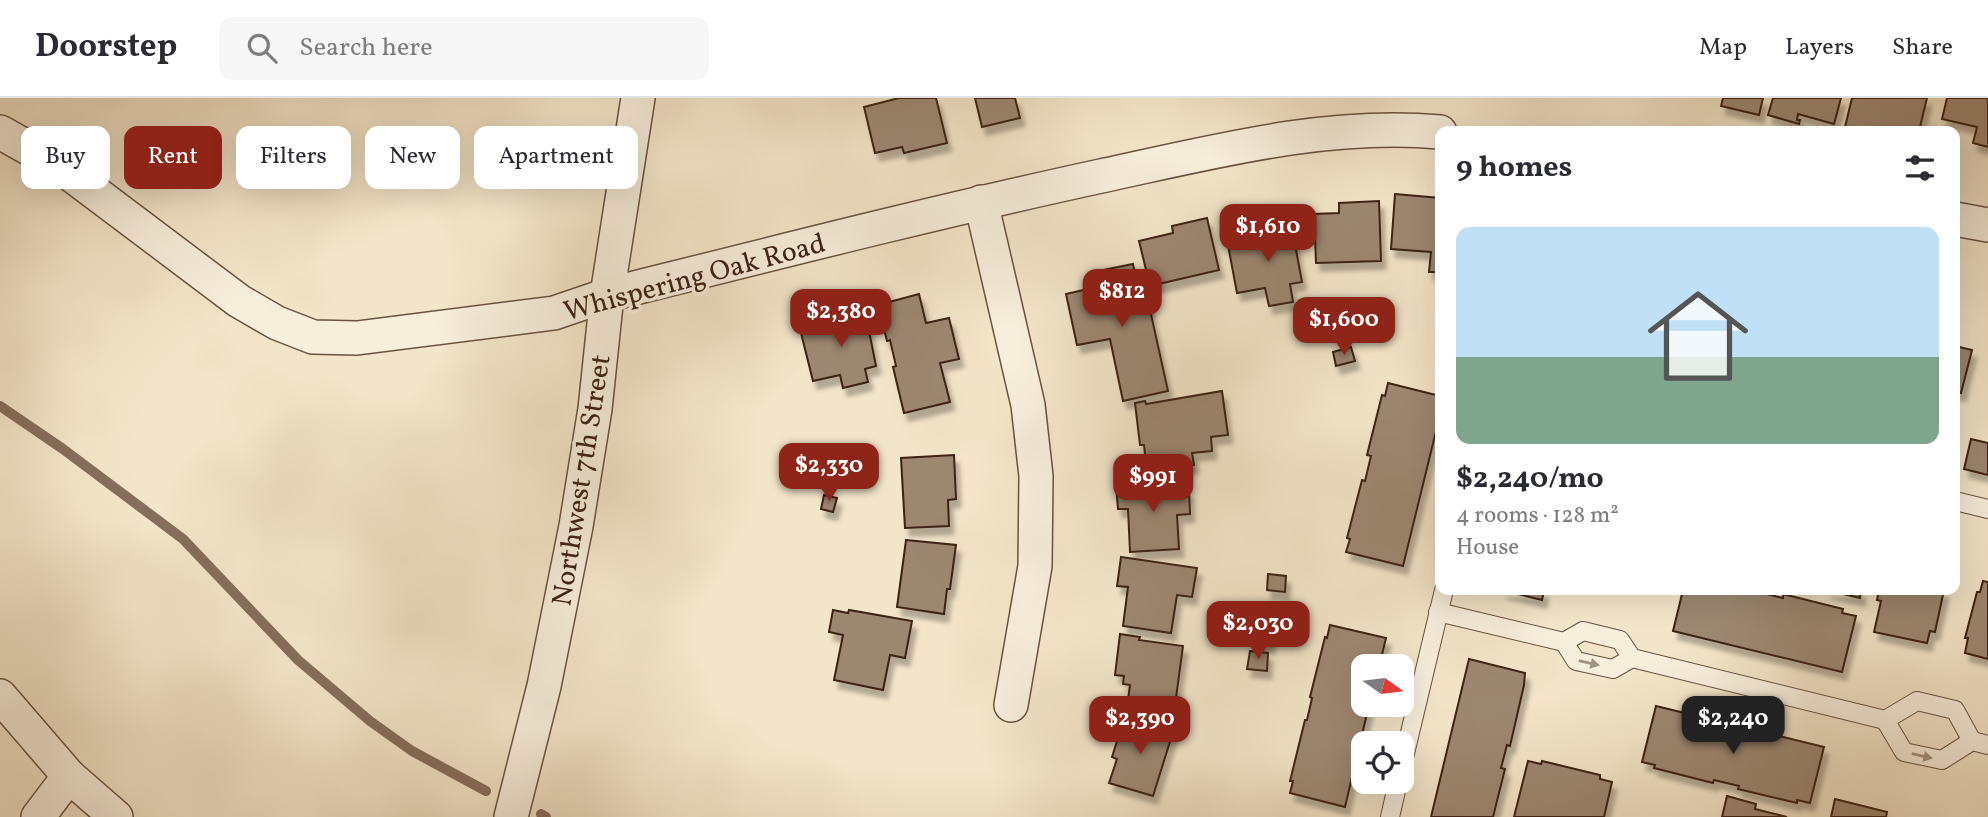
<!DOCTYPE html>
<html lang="en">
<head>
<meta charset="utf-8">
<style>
  body { margin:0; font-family:Vollkorn,serif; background:#f7f7f7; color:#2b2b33; height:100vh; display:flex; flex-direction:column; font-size:26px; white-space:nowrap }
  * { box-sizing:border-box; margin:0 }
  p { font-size:23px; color:#7c7c81 }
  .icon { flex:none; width:38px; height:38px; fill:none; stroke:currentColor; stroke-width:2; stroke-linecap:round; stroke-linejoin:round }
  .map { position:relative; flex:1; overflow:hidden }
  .details { position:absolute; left:1435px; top:28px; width:525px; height:469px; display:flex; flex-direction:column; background:#fff; border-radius:14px; box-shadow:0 7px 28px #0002 }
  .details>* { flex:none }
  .guide { position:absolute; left:21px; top:28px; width:665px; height:63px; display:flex; gap:14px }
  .needle { width:46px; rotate:104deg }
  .controls { position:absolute; left:1351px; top:556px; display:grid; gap:14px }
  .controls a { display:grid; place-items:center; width:63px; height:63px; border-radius:14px; background:#fff; box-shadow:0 7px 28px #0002; font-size:35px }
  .price { position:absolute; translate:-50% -60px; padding:0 16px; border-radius:14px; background:#8f2418; color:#fff; font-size:23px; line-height:46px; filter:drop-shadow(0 2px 4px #0008) }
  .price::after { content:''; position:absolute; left:50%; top:42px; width:21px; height:16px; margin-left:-10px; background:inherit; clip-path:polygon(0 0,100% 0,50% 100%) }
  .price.selected { background:#222; color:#fff }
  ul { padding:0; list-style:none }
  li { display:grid; align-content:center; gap:14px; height:371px; padding:0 21px }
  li+li { border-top:2px solid #e1e1e2 }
  li span { display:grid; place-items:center; height:217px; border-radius:14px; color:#555 }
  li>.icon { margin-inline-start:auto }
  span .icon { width:126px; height:126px; fill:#fffc; stroke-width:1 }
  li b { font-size:30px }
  h2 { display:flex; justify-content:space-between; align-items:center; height:84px; padding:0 21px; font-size:30px }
  .tag { padding:0 24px; border-radius:14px; background:#fff; box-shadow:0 7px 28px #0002; font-size:24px; line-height:63px }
  .tag.selected { background:#8f2418; color:#fff }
  header { display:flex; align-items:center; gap:42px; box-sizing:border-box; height:98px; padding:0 35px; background:#fff; border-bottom:2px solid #e1e1e2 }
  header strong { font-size:33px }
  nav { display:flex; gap:38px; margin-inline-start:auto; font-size:24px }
  .search { width:490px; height:63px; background:#f7f7f7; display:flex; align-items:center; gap:18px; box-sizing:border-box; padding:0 24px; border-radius:14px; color:#7c7c81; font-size:26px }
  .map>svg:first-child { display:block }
</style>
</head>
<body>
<header>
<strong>Doorstep</strong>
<div class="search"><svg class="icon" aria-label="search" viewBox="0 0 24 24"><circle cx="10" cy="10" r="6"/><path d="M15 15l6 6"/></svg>Search here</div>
<nav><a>Map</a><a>Layers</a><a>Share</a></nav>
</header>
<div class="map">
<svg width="1988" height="719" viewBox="0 0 1988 719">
  <defs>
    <filter id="shadow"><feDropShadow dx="4.5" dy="8" stdDeviation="2" flood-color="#0004"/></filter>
  </defs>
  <rect width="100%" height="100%" fill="#f3e5c9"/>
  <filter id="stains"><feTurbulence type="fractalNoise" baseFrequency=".00286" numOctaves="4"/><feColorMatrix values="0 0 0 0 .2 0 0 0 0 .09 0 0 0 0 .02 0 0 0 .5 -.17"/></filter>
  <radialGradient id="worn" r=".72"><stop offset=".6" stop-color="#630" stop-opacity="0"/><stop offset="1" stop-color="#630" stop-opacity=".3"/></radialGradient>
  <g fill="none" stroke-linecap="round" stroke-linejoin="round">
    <!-- stream -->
    <g stroke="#856e5b" stroke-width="10">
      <polyline points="0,308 63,351 183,441 298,562 370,623 412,653 486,693"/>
      <polyline points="541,716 546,719"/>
    </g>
  </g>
  <!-- building -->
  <g fill="#9c8771" stroke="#3d2112" stroke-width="2" filter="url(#shadow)">
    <polygon points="899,0 936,0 947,45 904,55 902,49 875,55 864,9"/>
    <polygon points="975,0 1015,0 1020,20 982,29"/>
    <polygon points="1723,0 1763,0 1759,17 1721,8"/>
    <polygon points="1773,0 1841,0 1834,26 1798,16 1797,22 1800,22 1799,26 1768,17"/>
    <polygon points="1852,0 1927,0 1919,33 1863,33 1845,29"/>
    <polygon points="1947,0 1988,0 1988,49 1973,45 1977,29 1942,21"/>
    <polygon points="1395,96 1440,100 1440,174 1429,174 1431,154 1391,151"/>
    <polygon points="1379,103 1381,163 1316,165 1314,116 1339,115 1339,105"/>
    <polygon points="1207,120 1219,172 1150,188 1139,143 1173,135 1172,128"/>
    <polygon points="1295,125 1296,129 1292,130 1302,184 1290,186 1293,204 1269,208 1265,190 1237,195 1228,147 1264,140 1263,130"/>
    <polygon points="1133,166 1136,181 1143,180 1168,293 1123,303 1110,241 1077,247 1066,196 1101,188 1098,173"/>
    <polygon points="919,196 926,225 949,220 959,261 940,265 950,304 904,315 893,269 896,268 890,242 887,243 878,207"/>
    <polygon points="868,209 868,212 865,213 876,268 865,271 868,284 843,290 840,277 813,283 801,235 839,227 836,216"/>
    <polygon points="1955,248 1972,252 1961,295 1955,294"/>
    <polygon points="1351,249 1355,263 1336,268 1333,254"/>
    <polygon points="1388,285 1440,298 1440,317 1403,468 1346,454 1350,441 1347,440 1362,382 1365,383 1371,358 1367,357 1382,297 1385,298"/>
    <polygon points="1222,293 1228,337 1211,339 1212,353 1192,355 1194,367 1147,373 1144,347 1140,347 1135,305 1145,303 1146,306"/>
    <polygon points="1971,341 1988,345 1988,377 1964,371"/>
    <polygon points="954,357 956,401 948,402 949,428 905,430 901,360"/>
    <polygon points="1177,383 1177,393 1189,393 1190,416 1177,417 1179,451 1130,454 1128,411 1118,411 1116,387"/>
    <polygon points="824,397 837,400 833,414 821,411"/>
    <polygon points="906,442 956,447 950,491 947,491 944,516 897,509"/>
    <polygon points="1121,459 1197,470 1192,499 1177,497 1171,535 1123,528 1128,489 1117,488"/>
    <polygon points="1268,476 1286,478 1285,494 1267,492"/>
    <polygon points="1983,483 1988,484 1988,561 1965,555 1968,540 1965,540 1977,494 1980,494"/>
    <polygon points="1501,492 1544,492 1542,502"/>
    <polygon points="1683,492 1758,492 1758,494 1783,500 1783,496 1843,511 1842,515 1856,518 1842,574 1673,533"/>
    <polygon points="1826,492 1861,492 1860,500"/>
    <polygon points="1879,492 1944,492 1935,534 1930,533 1927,545 1874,534 1881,503 1877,502"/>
    <polygon points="833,512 848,515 849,512 912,523 905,560 890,557 883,592 834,582 843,537 829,534"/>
    <polygon points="1330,527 1386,540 1379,569 1363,569 1363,607 1369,607 1345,709 1290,695 1293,683 1290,683 1305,622 1307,622 1312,600 1310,599 1325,539 1327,540"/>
    <polygon points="1256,529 1272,532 1270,548 1252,545"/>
    <polygon points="1120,536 1140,539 1139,542 1183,548 1174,615 1127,609 1130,587 1123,586 1124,578 1115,577"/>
    <polygon points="1250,553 1268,555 1267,573 1247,571"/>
    <polygon points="1469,561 1525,575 1524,587 1510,648 1507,647 1501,670 1505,671 1493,719 1431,719"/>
    <polygon points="1656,608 1824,649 1810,705 1797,702 1797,705 1738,691 1739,688 1714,682 1713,685 1654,670 1655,667 1642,664"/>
    <polygon points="1125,618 1135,621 1135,623 1173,634 1153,698 1109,685 1117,661 1112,659"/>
    <polygon points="1528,663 1541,666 1542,663 1600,677 1600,681 1612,684 1604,719 1514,719"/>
    <polygon points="1727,698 1756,706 1755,711 1787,719 1722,719"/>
    <polygon points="1835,701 1887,714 1886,719 1831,719"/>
  </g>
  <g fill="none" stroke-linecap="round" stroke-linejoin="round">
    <defs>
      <g id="service">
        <polyline points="1955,403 1988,411"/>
        <polyline points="1438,514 1564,544"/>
        <polyline points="1632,560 1613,571 1576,563 1564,544 1583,533 1620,542 1632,560 1885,622"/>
        <polyline points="1972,643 1955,612 1917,603 1885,622 1904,654 1942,662 1972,643 1988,647"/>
        <polyline points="1402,668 1444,492"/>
        <polyline points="1390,719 1398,684"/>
      </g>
      <g id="minor">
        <path d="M 0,34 L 57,66 L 239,203 L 277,225 L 313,239 L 357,240 L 554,215 L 607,197 C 771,156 935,114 1101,78 C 1213,54 1325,24 1440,34"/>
        <polyline points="981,104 1028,307 1036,378 1035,468 1011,607"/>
        <polyline points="1955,121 1988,127"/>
        <polyline points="0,598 69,678 116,719"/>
        <polyline points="38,719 69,678"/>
        <polyline points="511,719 544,588 576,428 595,311 607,197 638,0"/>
      </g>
    </defs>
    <!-- service casing -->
    <use href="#service" stroke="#6a5240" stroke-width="20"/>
    <!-- minor casing -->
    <use href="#minor" stroke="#6a5240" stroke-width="36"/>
    <!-- service -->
    <use href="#service" stroke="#f7eedc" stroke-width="18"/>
    <!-- minor -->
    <use href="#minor" stroke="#f7eedc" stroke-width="33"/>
  </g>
  <!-- one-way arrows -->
  <defs><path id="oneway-solid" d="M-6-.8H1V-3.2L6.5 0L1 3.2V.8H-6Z" transform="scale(1.75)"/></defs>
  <g fill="#a39281">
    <use href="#oneway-solid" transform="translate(1589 565) rotate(13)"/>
    <use href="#oneway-solid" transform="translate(1922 658) rotate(13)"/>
  </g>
  <g text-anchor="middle" stroke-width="7" stroke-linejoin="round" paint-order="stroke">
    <!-- street labels -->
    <g font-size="28" fill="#3d2112" stroke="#f7eedc">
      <text transform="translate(694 178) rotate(-15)" y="10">Whispering Oak Road</text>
      <text transform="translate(580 382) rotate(-81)" y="10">Northwest 7th Street</text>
    </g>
  </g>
  <rect width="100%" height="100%" filter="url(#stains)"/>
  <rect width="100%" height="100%" fill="url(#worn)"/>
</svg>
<div class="controls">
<a><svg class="needle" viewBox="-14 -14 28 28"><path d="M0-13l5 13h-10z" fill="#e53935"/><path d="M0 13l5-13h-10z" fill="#7c7c81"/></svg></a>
<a><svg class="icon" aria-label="locate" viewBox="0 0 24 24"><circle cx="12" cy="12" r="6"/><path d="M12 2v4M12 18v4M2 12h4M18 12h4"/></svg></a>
</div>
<b class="price" style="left:1268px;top:166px">$1,610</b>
<b class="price" style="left:1122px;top:231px">$812</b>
<b class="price" style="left:841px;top:251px">$2,380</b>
<b class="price" style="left:1344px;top:259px">$1,600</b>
<b class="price" style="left:829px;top:405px">$2,330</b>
<b class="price" style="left:1153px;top:416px">$991</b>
<b class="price" style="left:1258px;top:563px">$2,030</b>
<b class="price" style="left:1140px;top:658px">$2,390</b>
<b class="price selected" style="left:1733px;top:658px">$2,240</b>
<div class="guide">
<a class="tag">Buy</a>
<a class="tag selected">Rent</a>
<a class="tag">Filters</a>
<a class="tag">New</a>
<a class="tag">Apartment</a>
</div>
<section class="details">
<h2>9 homes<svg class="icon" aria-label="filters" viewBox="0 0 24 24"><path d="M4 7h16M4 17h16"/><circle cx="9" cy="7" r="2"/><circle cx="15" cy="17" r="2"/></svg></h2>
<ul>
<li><span style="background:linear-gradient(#bfe0f5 60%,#7fa58c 0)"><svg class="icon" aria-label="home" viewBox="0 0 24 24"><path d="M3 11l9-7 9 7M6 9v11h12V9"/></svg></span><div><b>$2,240/mo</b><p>4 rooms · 128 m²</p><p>House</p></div></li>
</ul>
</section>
</div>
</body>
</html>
